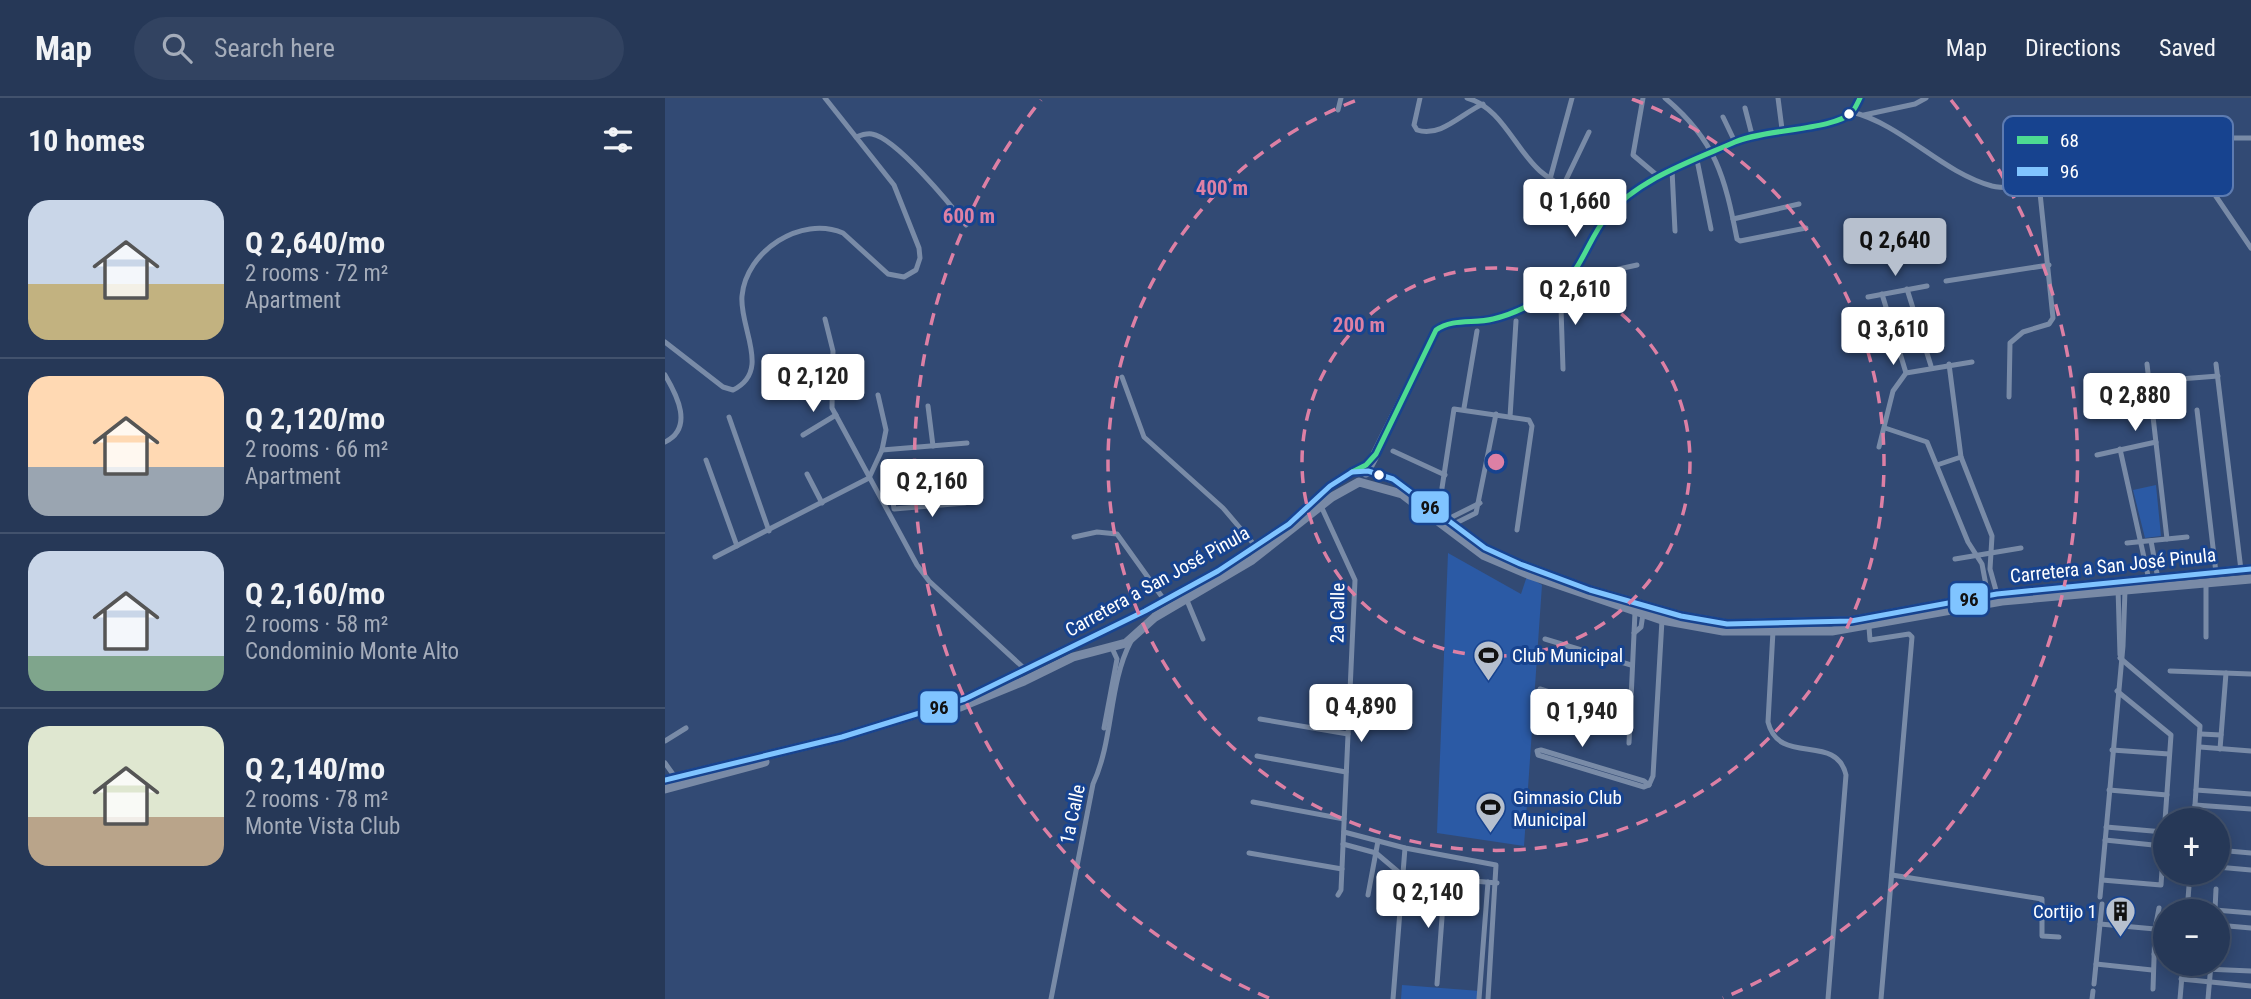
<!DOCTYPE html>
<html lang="en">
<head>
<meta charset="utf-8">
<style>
  body { margin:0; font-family:"Roboto Condensed",sans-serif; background:#324361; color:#f1f3f6; height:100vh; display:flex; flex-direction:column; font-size:26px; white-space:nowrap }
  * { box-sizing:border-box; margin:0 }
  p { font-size:23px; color:#a4acba }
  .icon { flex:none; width:38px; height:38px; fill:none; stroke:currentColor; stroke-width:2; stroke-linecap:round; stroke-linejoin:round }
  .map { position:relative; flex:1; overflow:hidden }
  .side { display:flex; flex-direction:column; background:#263857; width:665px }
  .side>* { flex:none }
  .buttons { position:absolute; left:1488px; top:710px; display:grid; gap:14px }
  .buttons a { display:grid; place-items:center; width:77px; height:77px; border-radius:50%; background:#263857; box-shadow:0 4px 18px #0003,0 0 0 2px #42526d; font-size:35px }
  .price { position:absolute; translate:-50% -60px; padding:0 16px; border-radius:7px; background:#fff; color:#222; font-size:23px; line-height:46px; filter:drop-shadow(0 2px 4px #0008) }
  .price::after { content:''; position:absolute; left:50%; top:42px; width:21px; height:16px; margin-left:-10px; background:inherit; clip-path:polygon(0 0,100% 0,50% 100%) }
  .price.active { background:#b7c0ce; color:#111 }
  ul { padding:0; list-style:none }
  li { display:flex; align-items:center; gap:21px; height:175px; padding:0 28px }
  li+li { border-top:2px solid #42526d }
  li span { display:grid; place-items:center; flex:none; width:196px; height:140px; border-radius:21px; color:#555 }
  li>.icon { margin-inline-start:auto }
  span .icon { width:84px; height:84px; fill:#fffc; stroke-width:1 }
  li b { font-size:30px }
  h2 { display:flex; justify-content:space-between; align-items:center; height:84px; padding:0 28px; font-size:30px }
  header { display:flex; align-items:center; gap:42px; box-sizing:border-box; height:98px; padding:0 35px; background:#263857; border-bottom:2px solid #42526d }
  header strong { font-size:33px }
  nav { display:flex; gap:38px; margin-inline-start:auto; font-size:24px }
  .search { width:490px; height:63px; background:#324361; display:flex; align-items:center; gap:18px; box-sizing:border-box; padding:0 24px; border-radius:38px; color:#a4acba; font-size:26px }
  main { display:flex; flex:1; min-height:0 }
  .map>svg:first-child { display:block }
</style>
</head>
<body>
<header>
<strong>Map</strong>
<div class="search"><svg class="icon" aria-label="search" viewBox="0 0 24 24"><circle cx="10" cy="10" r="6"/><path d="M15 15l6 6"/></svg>Search here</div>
<nav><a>Map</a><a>Directions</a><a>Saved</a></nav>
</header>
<main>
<section class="side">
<h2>10 homes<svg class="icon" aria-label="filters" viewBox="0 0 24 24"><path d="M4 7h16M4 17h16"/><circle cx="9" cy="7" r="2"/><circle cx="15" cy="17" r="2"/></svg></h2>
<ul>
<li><span style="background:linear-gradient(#c9d6e8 60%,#c2b280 0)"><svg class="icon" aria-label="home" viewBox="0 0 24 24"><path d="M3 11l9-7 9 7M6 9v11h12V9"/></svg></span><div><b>Q 2,640/mo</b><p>2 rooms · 72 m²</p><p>Apartment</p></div></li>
<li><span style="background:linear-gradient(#ffd9b3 65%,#9aa5b1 0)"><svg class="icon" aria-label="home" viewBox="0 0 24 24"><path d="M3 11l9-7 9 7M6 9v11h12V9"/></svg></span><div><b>Q 2,120/mo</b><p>2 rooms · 66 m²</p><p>Apartment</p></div></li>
<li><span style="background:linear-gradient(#c9d6e8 75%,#7fa58c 0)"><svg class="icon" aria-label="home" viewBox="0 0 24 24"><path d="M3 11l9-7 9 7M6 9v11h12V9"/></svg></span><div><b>Q 2,160/mo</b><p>2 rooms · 58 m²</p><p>Condominio Monte Alto</p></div></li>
<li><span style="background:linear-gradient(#dfe7d0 65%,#b9a48a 0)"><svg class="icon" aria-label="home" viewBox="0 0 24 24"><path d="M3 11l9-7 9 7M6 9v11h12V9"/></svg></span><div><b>Q 2,140/mo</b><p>2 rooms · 78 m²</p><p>Monte Vista Club</p></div></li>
</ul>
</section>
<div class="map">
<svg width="1586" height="901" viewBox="0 0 1586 901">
  <rect width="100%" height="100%" fill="#324a74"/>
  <!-- green -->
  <g fill="#2b5aa5">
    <polygon points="1491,387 1496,438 1480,440 1468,392"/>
    <polygon points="783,455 856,496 862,478 877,487 859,748 772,735"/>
    <polygon points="737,887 815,893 814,901 736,901"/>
  </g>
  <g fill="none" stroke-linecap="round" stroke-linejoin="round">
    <!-- street -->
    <g stroke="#798ba7" stroke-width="5">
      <path d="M 755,0 L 749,27 L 752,32 C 776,40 797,15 818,6"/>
      <path d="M 802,0 C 836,9 850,51 875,73 C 895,90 923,100 947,112"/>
      <polyline points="978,0 968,57 994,79"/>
      <path d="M 1000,0 C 1051,42 1060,80 1072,141 L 1075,143 L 1141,130"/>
      <polyline points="1113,0 1117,31"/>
      <polyline points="1080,10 1087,37"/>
      <polyline points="673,12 676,0"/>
      <path d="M 1187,14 C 1238,27 1276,74 1327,88 C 1343,92 1361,86 1375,95 L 1388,220 L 1384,226 L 1358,234 L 1345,245 L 1344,299"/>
      <polyline points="1199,17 1250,6 1261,0"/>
      <polyline points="1058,19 1070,44"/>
      <path d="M 191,39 C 196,37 202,35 207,36 C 231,40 286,107 301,127"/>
      <polyline points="1032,62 1046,131"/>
      <polyline points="1007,72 1010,133"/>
      <polyline points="885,81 907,0"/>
      <polyline points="1534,87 1538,92 1546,91 1586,150"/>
      <polyline points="898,88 924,34"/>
      <polyline points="1375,95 1534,87 1538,79 1542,43 1547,40 1586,40"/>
      <polyline points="1068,121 1134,106"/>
      <polyline points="904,182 972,167"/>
      <polyline points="1281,183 1384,167"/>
      <polyline points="1242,191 1266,268"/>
      <polyline points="891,192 896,210 898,271"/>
      <polyline points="1217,196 1241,275"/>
      <polyline points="1203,199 1262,188"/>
      <polyline points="160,221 168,253 167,310 252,467 264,483 362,573"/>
      <path d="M 0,244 L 58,289 L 68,292 C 107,273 74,230 77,198 C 81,153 136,117 178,135 L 223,176 L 239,179 L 251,172 L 255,160 L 254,150 L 229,87 L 160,0"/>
      <polyline points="1284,266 1296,359 1327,438 1325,471 1332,496"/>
      <polyline points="1482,266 1502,441"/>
      <polyline points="1551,266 1576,472"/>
      <path d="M 0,277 C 12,297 29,330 0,344"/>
      <polyline points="457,279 479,339 558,410 592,450"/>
      <polyline points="1515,281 1553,278"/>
      <polyline points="263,308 268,348"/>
      <polyline points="799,310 812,233"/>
      <polyline points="1532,312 1551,475"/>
      <polyline points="64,319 104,433"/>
      <polyline points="845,319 851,223"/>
      <polyline points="1220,330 1262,344 1303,444 1317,466 1323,498"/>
      <polyline points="138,337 171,317"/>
      <polyline points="1214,349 1228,293 1241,275 1307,264"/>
      <polyline points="1455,351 1484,482"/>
      <polyline points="217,352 302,345"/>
      <polyline points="728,353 780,377"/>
      <polyline points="1432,357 1491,344"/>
      <polyline points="41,362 72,448"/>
      <polyline points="1272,367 1296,359"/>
      <polyline points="142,376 157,405"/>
      <polyline points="777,390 789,311 864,322 867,328 852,432"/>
      <polyline points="300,405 229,411 225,382 227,375 301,368"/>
      <polyline points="656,408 690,482 676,792 673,797"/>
      <polyline points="781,422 815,405"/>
      <polyline points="787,427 811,415 831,316"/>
      <polyline points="409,439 432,434 452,436 500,503"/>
      <polyline points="1486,443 1493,481"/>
      <polyline points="1462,445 1522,439"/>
      <polyline points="50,459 204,380 217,352 221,332 213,297"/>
      <polyline points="1290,461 1356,450"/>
      <polyline points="1453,490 1455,557"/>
      <polyline points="521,500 538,541"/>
      <polyline points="1204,529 1205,542 1244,536 1247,539 1216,901"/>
      <path d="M 1108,533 L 1103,624 C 1114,669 1171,634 1181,677 L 1163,901"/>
      <polyline points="969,535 976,529 978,516"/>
      <polyline points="1541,539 1541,486"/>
      <polyline points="880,541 966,567"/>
      <polyline points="1455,560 1535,628 1529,723"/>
      <polyline points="1505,573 1586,576"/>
      <polyline points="875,591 964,619"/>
      <polyline points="1452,593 1506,637 1500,723"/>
      <polyline points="595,621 683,636"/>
      <polyline points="439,630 452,561 447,550"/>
      <polyline points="1536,636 1556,637"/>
      <polyline points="0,643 21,630"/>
      <polyline points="964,645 970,514"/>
      <polyline points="1535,649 1586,653"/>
      <polyline points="1555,651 1561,575"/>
      <polygon points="876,652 979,683 984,687 979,689 873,657 872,653"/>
      <polyline points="1447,652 1504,656"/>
      <polyline points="592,658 681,674"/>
      <polyline points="0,665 10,679"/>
      <polyline points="984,687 988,678 997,522"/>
      <polyline points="1444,692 1502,697"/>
      <polyline points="1531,692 1586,696"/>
      <polyline points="588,704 679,721"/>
      <polyline points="1530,707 1586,711"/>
      <polyline points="1441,729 1499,734"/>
      <polyline points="679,734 740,750 831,767 823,901"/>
      <polyline points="1440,742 1498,748"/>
      <polyline points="678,746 711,755 737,777 832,785"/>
      <polyline points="1552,752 1586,755"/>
      <polyline points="584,755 677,771"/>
      <polyline points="1552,769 1586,772"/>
      <polyline points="1227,777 1377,801 1377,838 1394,839"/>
      <polyline points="1437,782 1496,787 1500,727"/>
      <polyline points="703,797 713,743"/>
      <polyline points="1435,799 1458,548 1460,492"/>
      <polyline points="1550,812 1586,815"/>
      <polyline points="1550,812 1551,791"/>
      <polyline points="1522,814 1525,775"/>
      <polyline points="1435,826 1490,831"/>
      <polyline points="1552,827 1586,830"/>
      <polyline points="1489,856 1500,857"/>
      <polyline points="1431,866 1487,872"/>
      <polyline points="1517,870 1586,873"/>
      <polyline points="1516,881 1586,888"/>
      <polyline points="772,886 780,780"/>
      <polyline points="1429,886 1437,806"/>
      <polyline points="1488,891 1490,831 1494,810"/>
      <path d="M 386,901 L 428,686 C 449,641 443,587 466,543"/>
      <polyline points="728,901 740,750"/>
      <polyline points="814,901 823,784"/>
      <polyline points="1427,901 1428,893"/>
      <polyline points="1515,901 1518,866"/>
      <polyline points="1543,901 1546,866"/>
    </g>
    <!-- secondary -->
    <path stroke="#7686a4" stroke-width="8" d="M 707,361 L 771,232 C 788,220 809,226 828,221 C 850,216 872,204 891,192 C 916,175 923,141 942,118 C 973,81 1027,63 1070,44 C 1099,31 1171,32 1187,14 C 1190,11 1193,4 1195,0"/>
    <!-- primary -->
    <g stroke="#798aa6" stroke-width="9">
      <polyline points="701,375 711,356"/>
      <polyline points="295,609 359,583 408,559 461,545 490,519 587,462 667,399 694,384 737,396 818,457 865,477 997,522 1058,533 1167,533 1337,503 1586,481"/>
      <polyline points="0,682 177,639 300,601 480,513 553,473 624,426 665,388 687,374 703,373 728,381 820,450 855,466 925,492 1016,518 1062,526 1186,523 1332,496 1586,471"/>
      <polyline points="0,691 100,664"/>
    </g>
    <defs>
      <path id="bus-1" d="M 687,374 L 701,367 L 711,356 L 771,232 C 788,220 809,226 828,221 C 850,216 872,204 891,192 C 916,175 923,141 942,118 C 973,81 1027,63 1070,44 C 1099,31 1171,32 1187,14 C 1190,11 1193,4 1195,0"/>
      <polyline id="bus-2" points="0,682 177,639 300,601 480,513 553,473 624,426 665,388 687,374 703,373 728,381 820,450 855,466 925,492 1016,518 1062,526 1186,523 1332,496 1586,471"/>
    </defs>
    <!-- bus-1 casing -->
    <use href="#bus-1" stroke="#17438f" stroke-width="10"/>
    <!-- bus-2 casing -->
    <use href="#bus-2" stroke="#17438f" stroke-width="10"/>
    <!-- bus-1 -->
    <use href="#bus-1" stroke="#4ddb92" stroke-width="5"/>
    <!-- bus-2 -->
    <use href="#bus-2" stroke="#80c4ff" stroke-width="5"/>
  </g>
  <!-- distance rings -->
  <g fill="none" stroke="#dd80a5" stroke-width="3.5" stroke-dasharray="12 9">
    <circle cx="831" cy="364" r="194"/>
    <path d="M967 1A388 388 0 1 1 695 1"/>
    <path d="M604 900A582 582 0 0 1 376 2M1286 2A582 582 0 0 1 1058 900"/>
  </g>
  <!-- icons -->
  <defs>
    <symbol id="stadium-pin" viewBox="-11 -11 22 30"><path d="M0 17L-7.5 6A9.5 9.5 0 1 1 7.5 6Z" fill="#b7c0ce" stroke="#17438f"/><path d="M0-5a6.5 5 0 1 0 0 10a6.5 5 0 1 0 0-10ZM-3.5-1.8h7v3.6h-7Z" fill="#111"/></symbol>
    <symbol id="building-pin" viewBox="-11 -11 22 30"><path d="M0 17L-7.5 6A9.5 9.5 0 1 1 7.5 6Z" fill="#b7c0ce" stroke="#17438f"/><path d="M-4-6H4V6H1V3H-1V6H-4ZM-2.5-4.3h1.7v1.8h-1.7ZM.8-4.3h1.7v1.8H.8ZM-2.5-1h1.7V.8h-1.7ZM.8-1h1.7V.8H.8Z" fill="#111"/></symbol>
  </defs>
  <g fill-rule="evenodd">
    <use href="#stadium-pin" x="806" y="540" width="35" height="47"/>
    <use href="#stadium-pin" x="808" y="692" width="35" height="47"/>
    <use href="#building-pin" x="1438" y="796" width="35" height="47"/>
  </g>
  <!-- markers -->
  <g fill="#fff" stroke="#17438f" stroke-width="2.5">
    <circle cx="1184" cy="16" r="6"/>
    <circle cx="714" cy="377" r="6"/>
  </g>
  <g text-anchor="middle" stroke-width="6" stroke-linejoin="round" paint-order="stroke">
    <!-- street labels -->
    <g font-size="19" fill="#fff" stroke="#17438f">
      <text transform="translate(1448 467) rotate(-6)" y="7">Carretera a San José Pinula</text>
      <text transform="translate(492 483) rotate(-29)" y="7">Carretera a San José Pinula</text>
      <text transform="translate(672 515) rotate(-89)" y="7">2a Calle</text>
      <text transform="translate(407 716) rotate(-78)" y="7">1a Calle</text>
    </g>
    <!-- poi labels -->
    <g font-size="19" fill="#fff" stroke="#17438f" text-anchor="start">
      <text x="847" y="564">Club Municipal</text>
      <text x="848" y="706">Gimnasio Club<tspan x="848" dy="22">Municipal</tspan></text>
      <text x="1432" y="820" text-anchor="end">Cortijo 1</text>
    </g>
  </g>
  <!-- legend -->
  <rect x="1338" y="18" width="230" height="80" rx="10" fill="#17438f" stroke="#5d7bb1" stroke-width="2"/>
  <rect x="1352" y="38" width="31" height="8" fill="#4ddb92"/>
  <rect x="1352" y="69" width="31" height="9" fill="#80c4ff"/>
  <g font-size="19" fill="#fff">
    <text x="1395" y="49">68</text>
    <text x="1395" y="80">96</text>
  </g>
  <circle cx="831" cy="364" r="10" fill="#dd80a5" stroke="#17438f" stroke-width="3.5"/>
  <g font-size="21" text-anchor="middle" font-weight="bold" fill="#dd80a5" stroke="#17438f" stroke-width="6" stroke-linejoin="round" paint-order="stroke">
    <text x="557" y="97">400 m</text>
    <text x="304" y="125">600 m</text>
    <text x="694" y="234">200 m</text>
  </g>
  <g stroke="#17438f" stroke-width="2.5">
    <rect x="745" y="392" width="40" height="34" rx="7" fill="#80c4ff"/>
    <rect x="1284" y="484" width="40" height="34" rx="7" fill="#80c4ff"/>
    <rect x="254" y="592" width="40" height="34" rx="7" fill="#80c4ff"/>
  </g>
  <g font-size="19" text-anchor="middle" font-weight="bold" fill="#111">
    <text x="765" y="416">96</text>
    <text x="1304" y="508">96</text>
    <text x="274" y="616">96</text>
  </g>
</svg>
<div class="buttons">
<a>+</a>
<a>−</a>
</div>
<b class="price" style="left:910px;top:141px">Q 1,660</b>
<b class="price active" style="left:1230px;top:180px">Q 2,640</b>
<b class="price" style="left:910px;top:229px">Q 2,610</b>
<b class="price" style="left:1228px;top:269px">Q 3,610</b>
<b class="price" style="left:148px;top:316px">Q 2,120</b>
<b class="price" style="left:1470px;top:335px">Q 2,880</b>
<b class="price" style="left:267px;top:421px">Q 2,160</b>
<b class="price" style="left:696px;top:646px">Q 4,890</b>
<b class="price" style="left:917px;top:651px">Q 1,940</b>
<b class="price" style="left:763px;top:832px">Q 2,140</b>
</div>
</main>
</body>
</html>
